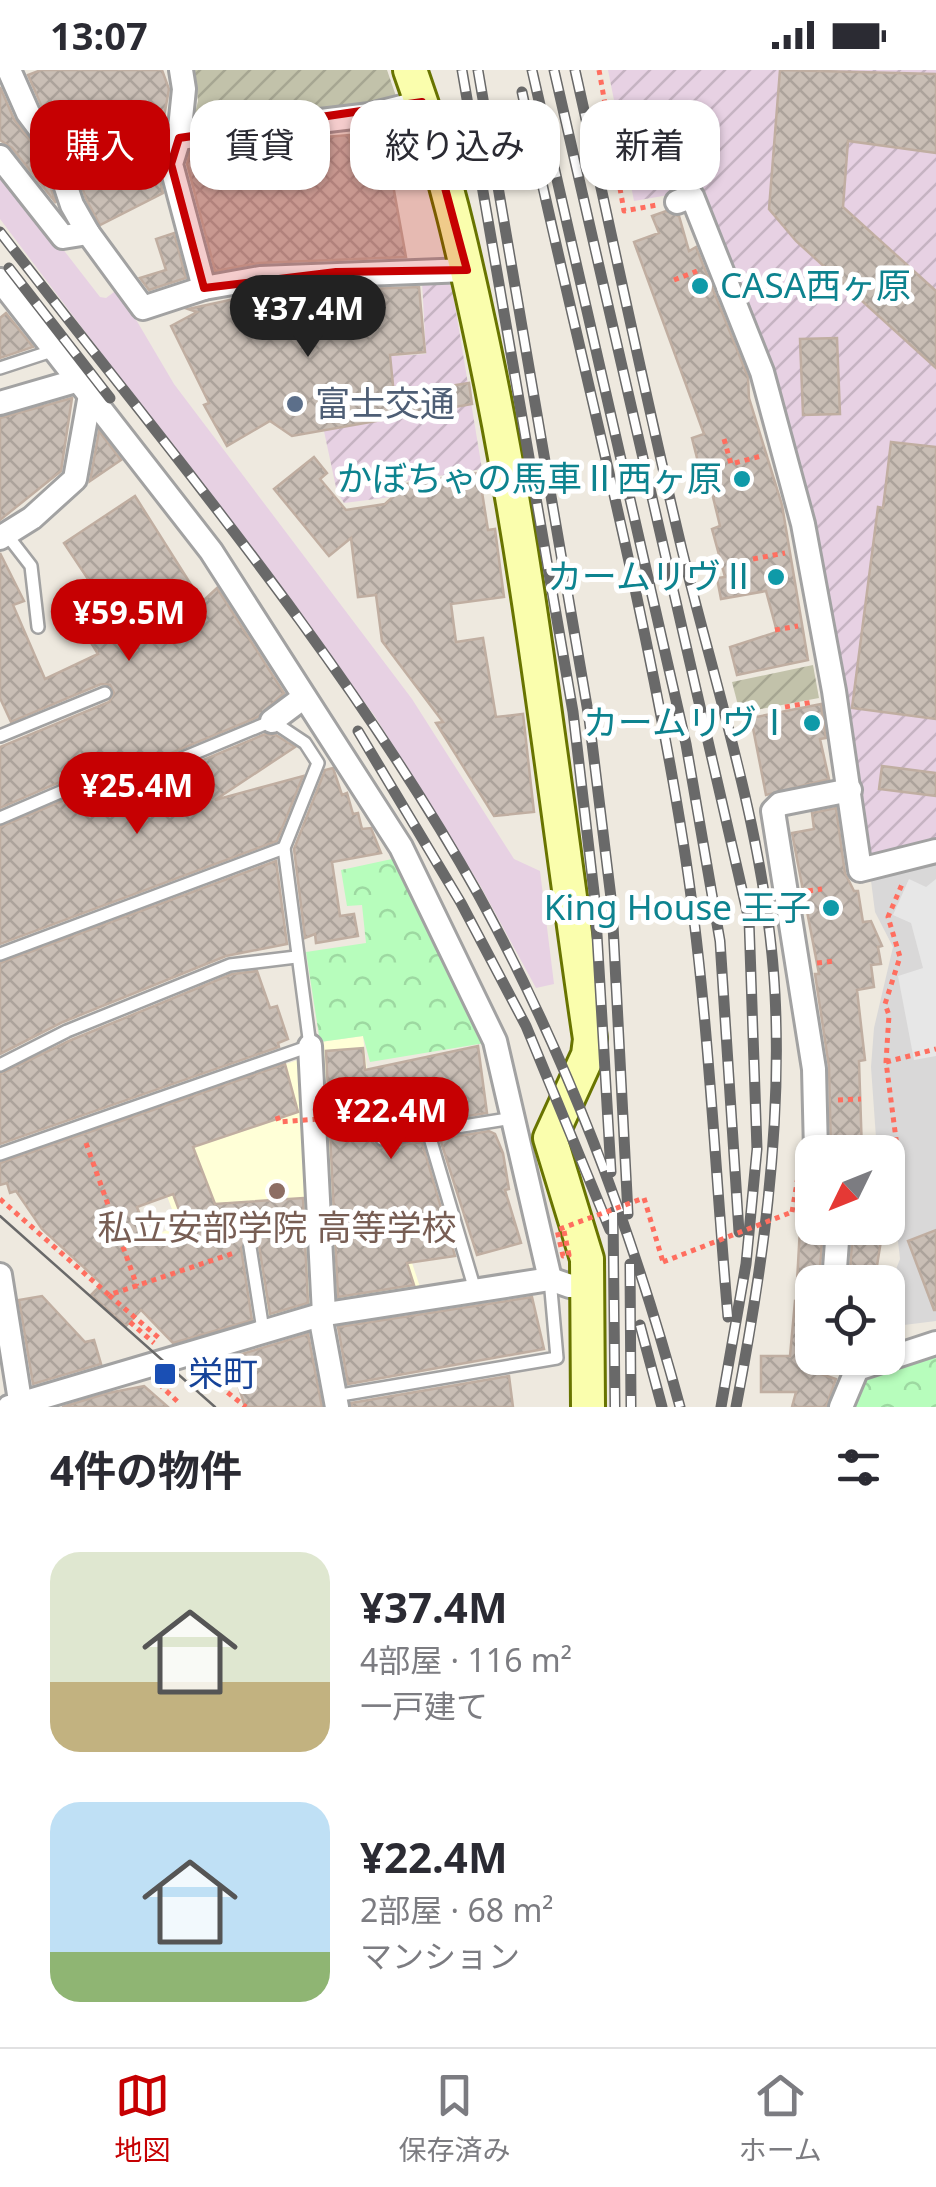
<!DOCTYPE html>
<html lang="ja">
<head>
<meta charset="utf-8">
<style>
  body { margin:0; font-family:"Noto Sans","Noto Sans JP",sans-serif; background:#f7f7f7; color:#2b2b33; height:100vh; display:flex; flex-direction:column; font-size:38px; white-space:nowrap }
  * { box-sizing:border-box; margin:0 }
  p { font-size:32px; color:#7c7c81 }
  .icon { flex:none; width:55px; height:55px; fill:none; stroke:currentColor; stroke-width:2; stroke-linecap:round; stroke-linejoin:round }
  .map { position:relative; height:1337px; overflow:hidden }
  .side { display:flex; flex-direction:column; background:#fff; flex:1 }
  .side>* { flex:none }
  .top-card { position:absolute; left:30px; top:30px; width:878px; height:90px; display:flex; gap:20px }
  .needle { width:65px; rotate:227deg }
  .controls { position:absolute; left:795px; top:1065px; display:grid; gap:20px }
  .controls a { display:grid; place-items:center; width:110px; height:110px; border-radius:20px; background:#fff; box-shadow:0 2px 8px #0004; font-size:50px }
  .price { position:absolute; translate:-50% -85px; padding:0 22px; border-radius:35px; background:#c60002; color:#fff; font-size:32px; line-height:65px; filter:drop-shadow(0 2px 5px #0008) }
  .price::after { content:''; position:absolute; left:50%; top:60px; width:30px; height:22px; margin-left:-15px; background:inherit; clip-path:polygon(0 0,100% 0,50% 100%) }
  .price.selected { background:#222; color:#fff }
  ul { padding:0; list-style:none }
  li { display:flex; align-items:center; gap:30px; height:250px; padding:0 50px }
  li span { display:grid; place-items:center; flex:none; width:280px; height:200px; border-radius:30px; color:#555 }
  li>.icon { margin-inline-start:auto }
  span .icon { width:120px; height:120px; fill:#fffc; stroke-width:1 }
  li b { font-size:42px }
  h2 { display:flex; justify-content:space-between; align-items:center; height:120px; padding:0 50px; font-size:42px }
  .chip { padding:0 35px; border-radius:30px; background:#fff; box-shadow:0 2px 8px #0004; font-size:35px; line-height:90px }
  .chip.selected { background:#c60002; color:#fff }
  .status { display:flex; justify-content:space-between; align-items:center; height:70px; padding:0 50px; background:#fff; direction:ltr }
  .status svg { height:28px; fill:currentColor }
  .menu { display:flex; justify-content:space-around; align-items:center; height:140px; border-top:2px solid #e1e1e2; background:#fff; font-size:28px; color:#7c7c81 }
  .menu a { display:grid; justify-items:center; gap:5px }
  .menu .selected { color:#c60002 }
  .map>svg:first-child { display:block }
</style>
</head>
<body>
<div class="status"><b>13:07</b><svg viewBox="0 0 49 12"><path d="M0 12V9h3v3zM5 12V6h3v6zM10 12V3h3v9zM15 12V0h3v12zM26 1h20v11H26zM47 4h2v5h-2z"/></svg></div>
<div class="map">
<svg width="936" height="1337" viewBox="0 0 936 1337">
  <defs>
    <pattern id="industrial-furrows" width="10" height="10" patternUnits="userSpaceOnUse" patternTransform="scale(2.5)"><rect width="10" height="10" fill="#e7d1e3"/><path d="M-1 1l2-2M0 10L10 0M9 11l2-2" fill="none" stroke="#c6b3c2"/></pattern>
    <pattern id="construction-furrows" width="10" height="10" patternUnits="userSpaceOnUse" patternTransform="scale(2.5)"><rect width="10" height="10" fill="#c2c2aa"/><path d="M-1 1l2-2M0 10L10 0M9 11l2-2" fill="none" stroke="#a6a692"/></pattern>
    <pattern id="park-crowns" width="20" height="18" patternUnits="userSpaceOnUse" patternTransform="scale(2.5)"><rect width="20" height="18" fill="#b7fdbc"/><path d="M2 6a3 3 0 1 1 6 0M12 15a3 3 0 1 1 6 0" fill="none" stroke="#9dd8a1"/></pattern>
    <pattern id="building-cross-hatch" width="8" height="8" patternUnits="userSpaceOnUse" patternTransform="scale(2.5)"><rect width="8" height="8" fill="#c9beb5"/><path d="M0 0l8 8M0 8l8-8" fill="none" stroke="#aca39b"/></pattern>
  </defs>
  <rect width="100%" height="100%" fill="#eee9df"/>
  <!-- residential -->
  <polygon fill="#d9d8d8" points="936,785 936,1251 888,1257 888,1220 900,1189 888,1082 877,1082 871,997 874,958 893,877 875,842 870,803"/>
  <!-- industrial -->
  <g fill="url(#industrial-furrows)">
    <polygon points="608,0 936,0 936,775 870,792 864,785 805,436 680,123 634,131"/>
    <polygon points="445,211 452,217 482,399 395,413 391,427 344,433 337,422 309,291 426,284 422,212"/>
  </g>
  <!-- education -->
  <polygon fill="#ffffd7" points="363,966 377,1087 421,1220 271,1249 265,1244 252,1170 171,1199 158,1164 178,1155 137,1047 320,982 320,972"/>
  <!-- railway -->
  <polygon fill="#e7d1e3" points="0,98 100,227 106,228 118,219 174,314 412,629 514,789 540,801 554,914 536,918 481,817 374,645 0,149"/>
  <!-- construction -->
  <g fill="url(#construction-furrows)">
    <polygon points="194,0 387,0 397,29 376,37 191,59 198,31"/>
    <polygon points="813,595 819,628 740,643 732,612"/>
  </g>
  <!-- park -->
  <g fill="url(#park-crowns)">
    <polygon points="392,789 429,853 485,973 370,992 363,966 320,972 306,882 366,873 362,835 347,836 341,800"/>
    <polygon points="936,1275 936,1337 843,1337 863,1290"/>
  </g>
  <!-- parking -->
  <polygon fill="#e7e7e7" points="909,809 926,817 936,809 936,986 914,990 898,906 923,898 911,853 893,845"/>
  <!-- building -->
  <g fill="url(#building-cross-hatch)" stroke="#c0aea1" stroke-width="2.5" fill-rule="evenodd">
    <polygon points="41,0 162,0 169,19 156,91 163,123 100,155 86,129 66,70 41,35 28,5"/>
    <polygon points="780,0 936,4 936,83 848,71 843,137 936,221 936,298 796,171 769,139"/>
    <polygon points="0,17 14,49 39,82 56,133 12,78 0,70"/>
    <polygon points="349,65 350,72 384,65 406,187 259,193 215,201 187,94 190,82 247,75 248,83 287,74 287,70"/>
    <polygon points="666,141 679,146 689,181 696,177 748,307 749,328 782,435 808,590 737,605 730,577 777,562 766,521 721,529 717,508 725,507 712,459 720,456 705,394 699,396 692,368 704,364 634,172 659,163 652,146"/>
    <polygon points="174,163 186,208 149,220 140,208 166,200 156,169"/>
    <polygon points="419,217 425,282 390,285 394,325 469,313 472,334 292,366 270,351 227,376 204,335 209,333 171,256 197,242 188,239 262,223"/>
    <polygon points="6,243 33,277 0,288 0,248"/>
    <polygon points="837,268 840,344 803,345 800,269"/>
    <polygon points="72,328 61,401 0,450 0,348"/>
    <polygon points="99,361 121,390 90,411"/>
    <polygon points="891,372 936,377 936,649 852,638 878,437 883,438"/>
    <polygon points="314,387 327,403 320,409 346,440 385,434 407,414 479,403 488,460 495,459 504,527 451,534 456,572 483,568 496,647 523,644 534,742 494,746 436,653 443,652 382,571 376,525 358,527 351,468 329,486 274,419"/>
    <polygon points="135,426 202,532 217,518 284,623 258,647 140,696 83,702 0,738 0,677 109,632 114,623 110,615 101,614 11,652 0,628 0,483 24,531 13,535 45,609 98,584 80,555 108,539 64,473"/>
    <polygon points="821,634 826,668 820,669 829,709 766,725 751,648"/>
    <polygon points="265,664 276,665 295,677 215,730 303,706 277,771 0,874 0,757 88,720 146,714"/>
    <polygon points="882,696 936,703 936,726 879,719"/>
    <polygon points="333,698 342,725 347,723 353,744 358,743 362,759 371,758 381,783 332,792 340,846 354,844 358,866 316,873 315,864 305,868 294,779 325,700"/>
    <polygon points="836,738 845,803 854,821 858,821 863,852 871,851 882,876 878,877 881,894 871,895 874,917 857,920 865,990 859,991 862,1082 831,1082 829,997 815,904 819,904 792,763 814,759 812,743"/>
    <polygon points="276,791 287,874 226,886 63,952 0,984 0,893"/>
    <polygon points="257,901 270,938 277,936 288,969 278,973 279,977 0,1074 0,1004 71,970 232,904"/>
    <polygon points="478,976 487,1043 381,1060 373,1067 380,1078 422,1072 455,1186 407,1193 414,1215 338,1227 326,981 363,978 365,1000"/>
    <path d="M 285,994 L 298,1042 L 193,1077 L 215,1134 L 303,1128 L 308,1233 L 270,1244 L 259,1176 L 250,1168 L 241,1178 L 252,1250 L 173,1273 L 141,1240 L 126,1256 L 91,1225 L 102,1214 L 42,1159 L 16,1121 L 10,1123 L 7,1113 L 0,1115 L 0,1093 ZM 173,1124 L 187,1161 L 151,1174 L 137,1137 Z"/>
    <polygon points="489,1061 495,1064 503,1083 509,1119 505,1120 521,1173 477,1185 440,1069"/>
    <polygon points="800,1158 823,1158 819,1212 797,1212"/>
    <polygon points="853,1158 883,1158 876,1202 850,1201"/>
    <polygon points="936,1160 936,1240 934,1240 908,1171"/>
    <polygon points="42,1226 85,1272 94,1270 101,1294 33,1314 19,1230"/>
    <polygon points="532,1227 544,1279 348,1314 338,1257"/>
    <polygon points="795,1231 812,1233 812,1301 836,1309 826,1337 792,1337 796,1322 761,1322 761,1286 790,1286"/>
    <polygon points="308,1264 322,1337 245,1337 235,1305 220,1310 202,1296"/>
    <polygon points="509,1306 513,1337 352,1337 351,1333"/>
    <polygon points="144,1316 168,1337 62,1337 108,1323"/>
  </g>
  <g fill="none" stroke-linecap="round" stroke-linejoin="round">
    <defs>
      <g id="lane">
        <polyline points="0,298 55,280"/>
        <polyline points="7,465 31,496 38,557"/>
        <polyline points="0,666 105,623"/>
        <polyline points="0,748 86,711 142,705 272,651 305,673 318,693 284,778 310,976 0,1084"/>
        <polyline points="0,884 284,778"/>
        <polyline points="0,995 67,961 230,895 296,887"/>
        <polyline points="428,1061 475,1220"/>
        <polyline points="382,1069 513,1048"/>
        <polyline points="250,1177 263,1260"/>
        <polyline points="335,1326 557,1288 550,1209"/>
      </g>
      <g id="street">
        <polyline points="9,0 28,43 52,75 72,135 88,163 143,238 204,218 260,208 467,200"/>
        <polyline points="181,0 184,19 179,68 171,94 204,218"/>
        <polyline points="179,68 370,45 422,32"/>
        <polyline points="0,87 63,167 88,163"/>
        <polyline points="677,132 692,126 762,302 803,454 834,621 860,800 936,781"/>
        <polyline points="0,210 211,481 401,777 495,971 550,1209"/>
        <polyline points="0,333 79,310"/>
        <polyline points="0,468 32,448 75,409 90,325"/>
        <polyline points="272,651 304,627"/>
        <polyline points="310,976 324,1244"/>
        <polyline points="816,1082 814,999 773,741 780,734 850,720"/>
        <polyline points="0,1205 21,1337"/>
        <polyline points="834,1212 838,1158"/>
        <polyline points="320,1245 337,1337"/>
        <polyline points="9,1337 320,1245 550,1209 570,1216 587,1215"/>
        <polyline points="841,1337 857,1299 936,1273"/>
      </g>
      <path id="secondary" d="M 410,0 C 443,91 464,184 484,279 C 532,507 556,739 590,969 L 588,985 L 550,1068 L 587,1189 L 588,1337"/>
    </defs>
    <!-- lane casing -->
    <use href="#lane" stroke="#a2a2a2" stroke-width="16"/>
    <!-- street casing -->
    <use href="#street" stroke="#a2a2a2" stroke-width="28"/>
    <!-- secondary casing -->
    <use href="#secondary" stroke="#687400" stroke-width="38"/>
    <!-- path -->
    <g stroke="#ff6e5f" stroke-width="5" stroke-dasharray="5 5" stroke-linecap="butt">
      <polyline points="599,0 624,141 657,135"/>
      <polyline points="674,210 697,201"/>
      <polyline points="724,369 731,394 761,386"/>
      <polyline points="753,489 785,483"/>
      <polyline points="775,560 798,556"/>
      <polyline points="785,637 813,632"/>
      <polyline points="808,821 822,819"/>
      <polyline points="817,893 835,891"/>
      <polyline points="886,992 936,979"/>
      <polyline points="838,1030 861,1029"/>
      <polyline points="86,1073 137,1216"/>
      <polyline points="899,1092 886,992 889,945 885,934 900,887 888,847 903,812"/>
      <polyline points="644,1128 663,1192"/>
      <polyline points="0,1129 109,1225 234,1183"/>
      <polyline points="792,1142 800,1095"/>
      <polyline points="109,1225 160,1269"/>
      <polyline points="130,1252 154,1273"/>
      <polyline points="204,1304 246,1337"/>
      <polyline points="159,1314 178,1332"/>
    </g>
    <!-- lane -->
    <use href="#lane" stroke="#fff" stroke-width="11"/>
    <!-- street -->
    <use href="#street" stroke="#fff" stroke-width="22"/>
    <!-- secondary -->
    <use href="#secondary" stroke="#fafead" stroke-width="32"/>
    <!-- tram -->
    <polyline stroke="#696969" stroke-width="2.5" points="0,1146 215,1337"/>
    <defs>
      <g id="rail">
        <polyline points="462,0 573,642 595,831 611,1102"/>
        <polyline points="478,0 589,648 612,836 628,1144"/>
        <polyline points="532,0 686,674 720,871 739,1162"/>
        <polyline points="554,0 749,850 757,1079 746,1194 721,1337"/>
        <path d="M 575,0 C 611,160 644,321 682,480 C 718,627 767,772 775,924 C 782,1063 762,1201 736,1337"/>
        <path d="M 522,22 C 575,271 643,519 683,771 C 708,928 714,1089 728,1247"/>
        <path d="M 0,162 C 163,373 348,591 478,824 C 567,986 632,1159 680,1337"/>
        <polyline points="9,198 110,328"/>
        <polyline points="358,661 461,833 526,956 610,1160"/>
        <polyline points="613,1142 615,1337"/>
        <polyline points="630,1194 631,1337"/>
        <polyline points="640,1255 662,1337"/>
      </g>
    </defs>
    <!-- rail casing -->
    <use href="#rail" stroke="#696969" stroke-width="11"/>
    <!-- rail -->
    <use href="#rail" stroke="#fff" stroke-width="8" stroke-dasharray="22" stroke-linecap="butt"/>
    <!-- path-bridge -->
    <g stroke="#ff6e5f" stroke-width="5" stroke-dasharray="5 5" stroke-linecap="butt">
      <polyline points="277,1046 279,1052 332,1048"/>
      <polyline points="564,1161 569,1185 563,1186 557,1160 644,1128"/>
      <polyline points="663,1192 792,1142"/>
    </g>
  </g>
  <!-- marked area -->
  <path fill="#c60002" fill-opacity="0.2" stroke="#c60002" stroke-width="8" stroke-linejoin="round" d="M 422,32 L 467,200 L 336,202 L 204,218 L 171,94 L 179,68 Z"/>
  <!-- markers -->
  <g fill="#0f9aa8" stroke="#fff" stroke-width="4">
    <circle cx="700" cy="216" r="10"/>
    <circle cx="742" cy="409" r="10"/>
    <circle cx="776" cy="507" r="10"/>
    <circle cx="812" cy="653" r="10"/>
    <circle cx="831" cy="838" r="10"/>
  </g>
  <circle fill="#5c6f8a" stroke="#fff" stroke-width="4" cx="295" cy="334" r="10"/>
  <circle fill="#8d6e63" stroke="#fff" stroke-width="4" cx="277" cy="1121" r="10"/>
  <rect fill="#1a4fb4" stroke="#fff" stroke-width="4" x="153" y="1292" width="24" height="24" rx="5"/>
  <g text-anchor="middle" stroke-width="10" stroke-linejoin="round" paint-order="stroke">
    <!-- culture labels -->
    <g font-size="35" fill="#0d838f" stroke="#fff" text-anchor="end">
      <text x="720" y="228" text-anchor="start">CASA西ヶ原</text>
      <text x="722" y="421">かぼちゃの馬車Ⅱ西ヶ原</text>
      <text x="756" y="519">カームリヴⅡ</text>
      <text x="792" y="665">カームリヴⅠ</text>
      <text x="811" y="850">King House 王子</text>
    </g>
    <!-- service labels -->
    <g font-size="35" fill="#4e5e75" stroke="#fff" text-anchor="start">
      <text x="315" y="346">富士交通</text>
    </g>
    <!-- education labels -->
    <g font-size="35" fill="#785e54" stroke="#fff">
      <text x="277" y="1170">私立安部学院 高等学校</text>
    </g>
    <!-- transit labels -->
    <g font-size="35" fill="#164399" stroke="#fff" text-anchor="start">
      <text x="188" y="1316">栄町</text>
    </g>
  </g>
</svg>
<div class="controls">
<a><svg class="needle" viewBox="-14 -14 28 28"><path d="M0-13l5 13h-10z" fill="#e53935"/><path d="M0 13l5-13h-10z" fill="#7c7c81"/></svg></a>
<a><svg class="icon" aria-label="locate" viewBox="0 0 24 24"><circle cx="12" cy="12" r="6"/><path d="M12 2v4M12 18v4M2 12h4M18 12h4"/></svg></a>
</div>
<b class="price selected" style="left:308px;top:290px">¥37.4M</b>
<b class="price" style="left:129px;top:594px">¥59.5M</b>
<b class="price" style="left:137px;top:767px">¥25.4M</b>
<b class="price" style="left:391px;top:1092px">¥22.4M</b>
<div class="top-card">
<a class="chip selected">購入</a>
<a class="chip">賃貸</a>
<a class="chip">絞り込み</a>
<a class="chip">新着</a>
</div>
</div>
<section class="side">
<h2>4件の物件<svg class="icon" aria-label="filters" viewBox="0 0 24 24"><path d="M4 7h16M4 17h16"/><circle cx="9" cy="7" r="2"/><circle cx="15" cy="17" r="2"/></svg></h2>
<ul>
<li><span style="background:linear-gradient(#dfe7d0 65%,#c2b280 0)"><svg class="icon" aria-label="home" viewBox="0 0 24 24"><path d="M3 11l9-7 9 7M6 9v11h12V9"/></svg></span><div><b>¥37.4M</b><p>4部屋 · 116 m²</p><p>一戸建て</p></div></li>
<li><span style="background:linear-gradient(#bfe0f5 75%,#8fb573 0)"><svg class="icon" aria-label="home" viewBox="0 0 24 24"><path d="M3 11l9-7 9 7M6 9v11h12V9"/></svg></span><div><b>¥22.4M</b><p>2部屋 · 68 m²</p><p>マンション</p></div></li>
</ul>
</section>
<nav class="menu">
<a class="selected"><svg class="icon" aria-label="map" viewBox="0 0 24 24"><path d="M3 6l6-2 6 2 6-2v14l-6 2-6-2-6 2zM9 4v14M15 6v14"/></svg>地図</a>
<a><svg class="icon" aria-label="saved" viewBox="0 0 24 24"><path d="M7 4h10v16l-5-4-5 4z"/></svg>保存済み</a>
<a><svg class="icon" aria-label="home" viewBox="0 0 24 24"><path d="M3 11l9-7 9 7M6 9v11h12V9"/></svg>ホーム</a>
</nav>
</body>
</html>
